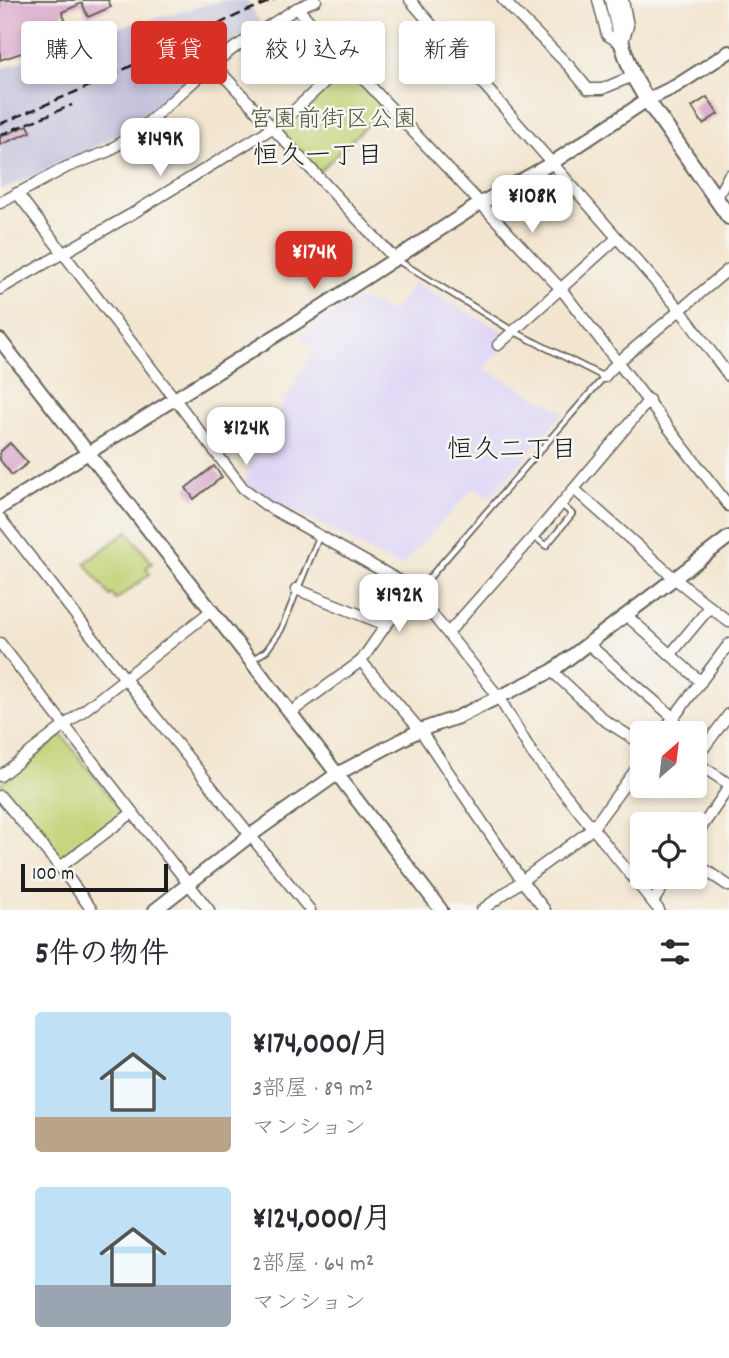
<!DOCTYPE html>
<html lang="ja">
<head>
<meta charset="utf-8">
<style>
  body { margin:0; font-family:Dekko,"Klee One",sans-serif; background:#f7f7f7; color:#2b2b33; height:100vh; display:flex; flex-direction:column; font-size:26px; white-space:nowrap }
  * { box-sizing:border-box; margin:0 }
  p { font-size:23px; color:#7c7c81 }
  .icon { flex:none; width:38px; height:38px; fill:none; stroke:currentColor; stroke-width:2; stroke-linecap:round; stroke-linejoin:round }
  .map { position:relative; height:910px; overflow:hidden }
  .side { display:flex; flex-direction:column; background:#fff; flex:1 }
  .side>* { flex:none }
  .top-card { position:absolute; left:21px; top:21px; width:688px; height:63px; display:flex; gap:14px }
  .needle { width:46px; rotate:28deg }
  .tools { position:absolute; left:630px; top:721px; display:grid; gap:14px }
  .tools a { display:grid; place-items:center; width:77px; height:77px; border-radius:7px; background:#fff; box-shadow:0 4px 10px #0003; font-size:35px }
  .scale { position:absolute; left:21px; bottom:18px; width:147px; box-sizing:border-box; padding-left:7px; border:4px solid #1c1c1c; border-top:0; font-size:19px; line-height:24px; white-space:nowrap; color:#1c1c1c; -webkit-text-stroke:5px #f6f6f2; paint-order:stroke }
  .price { position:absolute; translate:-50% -60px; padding:0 16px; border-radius:14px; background:#fff; color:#222; font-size:23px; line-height:46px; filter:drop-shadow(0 2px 4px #0008) }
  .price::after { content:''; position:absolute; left:50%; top:42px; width:21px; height:16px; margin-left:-10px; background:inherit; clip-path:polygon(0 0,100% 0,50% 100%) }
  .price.active { background:#d93025; color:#fff }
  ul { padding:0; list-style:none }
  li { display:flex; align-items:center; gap:21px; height:175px; padding:0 35px }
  li span { display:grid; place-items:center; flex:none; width:196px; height:140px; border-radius:7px; color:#555 }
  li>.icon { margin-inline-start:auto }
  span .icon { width:84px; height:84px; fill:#fffc; stroke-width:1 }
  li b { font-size:30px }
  h2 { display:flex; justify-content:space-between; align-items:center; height:84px; padding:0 35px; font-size:30px }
  .tag { padding:0 24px; border-radius:7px; background:#fff; box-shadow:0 4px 10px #0003; font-size:24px; line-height:63px }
  .tag.active { background:#d93025; color:#fff }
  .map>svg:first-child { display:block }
</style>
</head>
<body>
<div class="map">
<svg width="729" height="910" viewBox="0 0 729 910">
  <rect width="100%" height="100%" fill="#f6f6f2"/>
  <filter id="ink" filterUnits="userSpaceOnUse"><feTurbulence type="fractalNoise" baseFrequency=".0143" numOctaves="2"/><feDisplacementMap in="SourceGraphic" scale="14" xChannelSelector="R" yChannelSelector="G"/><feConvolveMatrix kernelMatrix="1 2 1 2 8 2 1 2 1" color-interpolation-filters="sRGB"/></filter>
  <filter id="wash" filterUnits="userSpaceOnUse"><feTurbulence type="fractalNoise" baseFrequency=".00686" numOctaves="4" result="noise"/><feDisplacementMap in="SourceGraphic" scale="28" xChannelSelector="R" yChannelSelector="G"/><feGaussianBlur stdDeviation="1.57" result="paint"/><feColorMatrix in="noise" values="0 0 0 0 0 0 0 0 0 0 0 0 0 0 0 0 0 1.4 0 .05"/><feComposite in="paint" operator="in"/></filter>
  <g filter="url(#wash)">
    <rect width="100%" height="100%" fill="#f3e6d0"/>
    <!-- built -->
    <polygon fill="#ded5f5" points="414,283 514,338 485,366 485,369 564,412 490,498 474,488 400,567 250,487 244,481 249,473 246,470 313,351 300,334 359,299 393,312"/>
    <!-- industrial -->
    <polygon fill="#c3c1db" points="226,0 247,0 261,25 229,45 128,130 67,162 0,190 0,69 120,27"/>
    <!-- green -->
    <g fill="#c2d274" stroke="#6f7748" stroke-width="2">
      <polygon points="344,68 349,70 385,107 319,172 282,133 281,128"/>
      <polygon points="128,531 152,563 146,568 150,574 116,600 112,594 110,596 85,563"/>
      <polygon points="62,735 124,815 60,863 0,784"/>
    </g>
    <g id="blocks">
      <!-- building -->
      <g fill="#d9a6c9">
        <polygon points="0,0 108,0 111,7 88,17 82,3 62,12 68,27 95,24 97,33 92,34 93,36 56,42 0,60"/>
        <polygon points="707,97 718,114 703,124 692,107"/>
        <polygon points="28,125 31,132 0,145 0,137"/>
        <polygon points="10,443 28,463 12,475 0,460 0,452"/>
        <polygon points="214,466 222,477 194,499 186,488"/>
      </g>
    </g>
  </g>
  <g filter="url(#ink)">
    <use href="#blocks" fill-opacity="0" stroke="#67635b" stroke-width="2"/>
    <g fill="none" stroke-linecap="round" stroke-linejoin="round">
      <defs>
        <g id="service">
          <polyline points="397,260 513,331 604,377 416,593"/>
          <polyline points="535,537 546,546 572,514 562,505"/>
          <polyline points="253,659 266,651 281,630 319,537"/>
        </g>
        <g id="minor">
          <polyline points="410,0 681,311 729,376"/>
          <polyline points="503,0 569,66 588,89 602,89 633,76"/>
          <polyline points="598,0 607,35 622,44 628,26 623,0"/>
          <polyline points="297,8 561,289 729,506"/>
          <polyline points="213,64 394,258"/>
          <polyline points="17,193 243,488 267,506 400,581 415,593 498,696 532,753 659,910"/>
          <polyline points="713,195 721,190 729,175"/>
          <polyline points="0,203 67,167 109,151 143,127 213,64 234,48 297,8 316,0"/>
          <polyline points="0,289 130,215 282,122 348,60"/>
          <polyline points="498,345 617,238"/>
          <polyline points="604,377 618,362 729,269"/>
          <polyline points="574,489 674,578 729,622"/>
          <polyline points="0,518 126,680 310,910"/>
          <polyline points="296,589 386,625"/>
          <polyline points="626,615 701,682"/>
          <polyline points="448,633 534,536 649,400"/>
          <polyline points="0,643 209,910"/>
          <polyline points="588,644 674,718"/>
          <polyline points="670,655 710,607"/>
          <polyline points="361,661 420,730 522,881 545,910"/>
          <polyline points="552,671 604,720 642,744"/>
          <polyline points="290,713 361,661 386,625 415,593"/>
          <polyline points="662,733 729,644"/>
          <polyline points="695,760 729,714"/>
          <polyline points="695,762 729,784"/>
          <polyline points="0,776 211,611"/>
          <polyline points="0,796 60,867 92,910"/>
          <polyline points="695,837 729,787"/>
          <polyline points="695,863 729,886"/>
          <polyline points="60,867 132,813"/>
          <polyline points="653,902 669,877"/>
          <polyline points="482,910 592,829 642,761"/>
        </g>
        <g id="tertiary">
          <polyline points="0,340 250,660 441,910"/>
          <polyline points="0,508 304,318 481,203 552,163 647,100 676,86 729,52"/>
          <polyline points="155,910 251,835 337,774 420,730 458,717 552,671 729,537"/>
        </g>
        <polyline id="secondary" points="612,0 622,44 633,76 647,100 729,217"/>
      </defs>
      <!-- service casing -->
      <use href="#service" stroke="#67635b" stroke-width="8"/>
      <!-- minor casing -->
      <use href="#minor" stroke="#67635b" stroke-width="13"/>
      <!-- tertiary casing -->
      <use href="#tertiary" stroke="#67635b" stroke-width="16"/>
      <!-- secondary casing -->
      <use href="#secondary" stroke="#67635b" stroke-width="18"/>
      <!-- service -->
      <use href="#service" stroke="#fff" stroke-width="4.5"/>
      <!-- minor -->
      <use href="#minor" stroke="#fff" stroke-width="10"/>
      <!-- tertiary -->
      <use href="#tertiary" stroke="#fff" stroke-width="12"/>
      <!-- secondary -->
      <use href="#secondary" stroke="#fff" stroke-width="14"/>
      <!-- rail -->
      <g stroke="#1c1c1c" stroke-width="2.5" stroke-dasharray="10 5" stroke-linecap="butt">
        <polyline points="0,124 87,87 244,12 274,0"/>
        <polyline points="0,135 72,105"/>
      </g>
    </g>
  </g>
  <g text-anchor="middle" stroke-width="5" stroke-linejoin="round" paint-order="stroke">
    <!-- park labels -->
    <g font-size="24" fill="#4e5336" stroke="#f6f6f2">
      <text x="333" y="126">宮園前街区公園</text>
    </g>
    <!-- neighbourhood labels -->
    <g font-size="26" fill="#1c1c1c" stroke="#f6f6f2">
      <text x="318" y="163">恒久一丁目</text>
      <text x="512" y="457">恒久二丁目</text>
    </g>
  </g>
</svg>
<div class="tools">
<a><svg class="needle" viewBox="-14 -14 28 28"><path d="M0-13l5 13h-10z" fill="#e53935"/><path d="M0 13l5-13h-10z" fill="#7c7c81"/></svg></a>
<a><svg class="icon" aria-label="locate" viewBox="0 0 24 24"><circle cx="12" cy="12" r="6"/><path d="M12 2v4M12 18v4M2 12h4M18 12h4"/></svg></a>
</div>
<div class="scale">100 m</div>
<b class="price" style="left:160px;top:178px">¥149K</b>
<b class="price" style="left:532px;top:235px">¥108K</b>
<b class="price active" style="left:314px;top:291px">¥174K</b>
<b class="price" style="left:246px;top:467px">¥124K</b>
<b class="price" style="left:399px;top:634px">¥192K</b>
<div class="top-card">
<a class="tag">購入</a>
<a class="tag active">賃貸</a>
<a class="tag">絞り込み</a>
<a class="tag">新着</a>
</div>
</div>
<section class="side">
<h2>5件の物件<svg class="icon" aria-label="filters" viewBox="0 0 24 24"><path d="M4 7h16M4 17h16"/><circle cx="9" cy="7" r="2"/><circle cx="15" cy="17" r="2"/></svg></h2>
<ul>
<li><span style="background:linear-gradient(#bfe0f5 75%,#b9a48a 0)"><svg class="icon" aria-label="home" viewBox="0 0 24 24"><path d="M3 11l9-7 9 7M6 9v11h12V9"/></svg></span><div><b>¥174,000/月</b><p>3部屋 · 89 m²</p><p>マンション</p></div></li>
<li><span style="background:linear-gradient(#bfe0f5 70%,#9aa5b1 0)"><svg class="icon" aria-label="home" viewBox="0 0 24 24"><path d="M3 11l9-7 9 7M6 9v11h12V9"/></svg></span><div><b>¥124,000/月</b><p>2部屋 · 64 m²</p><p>マンション</p></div></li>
</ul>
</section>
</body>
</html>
